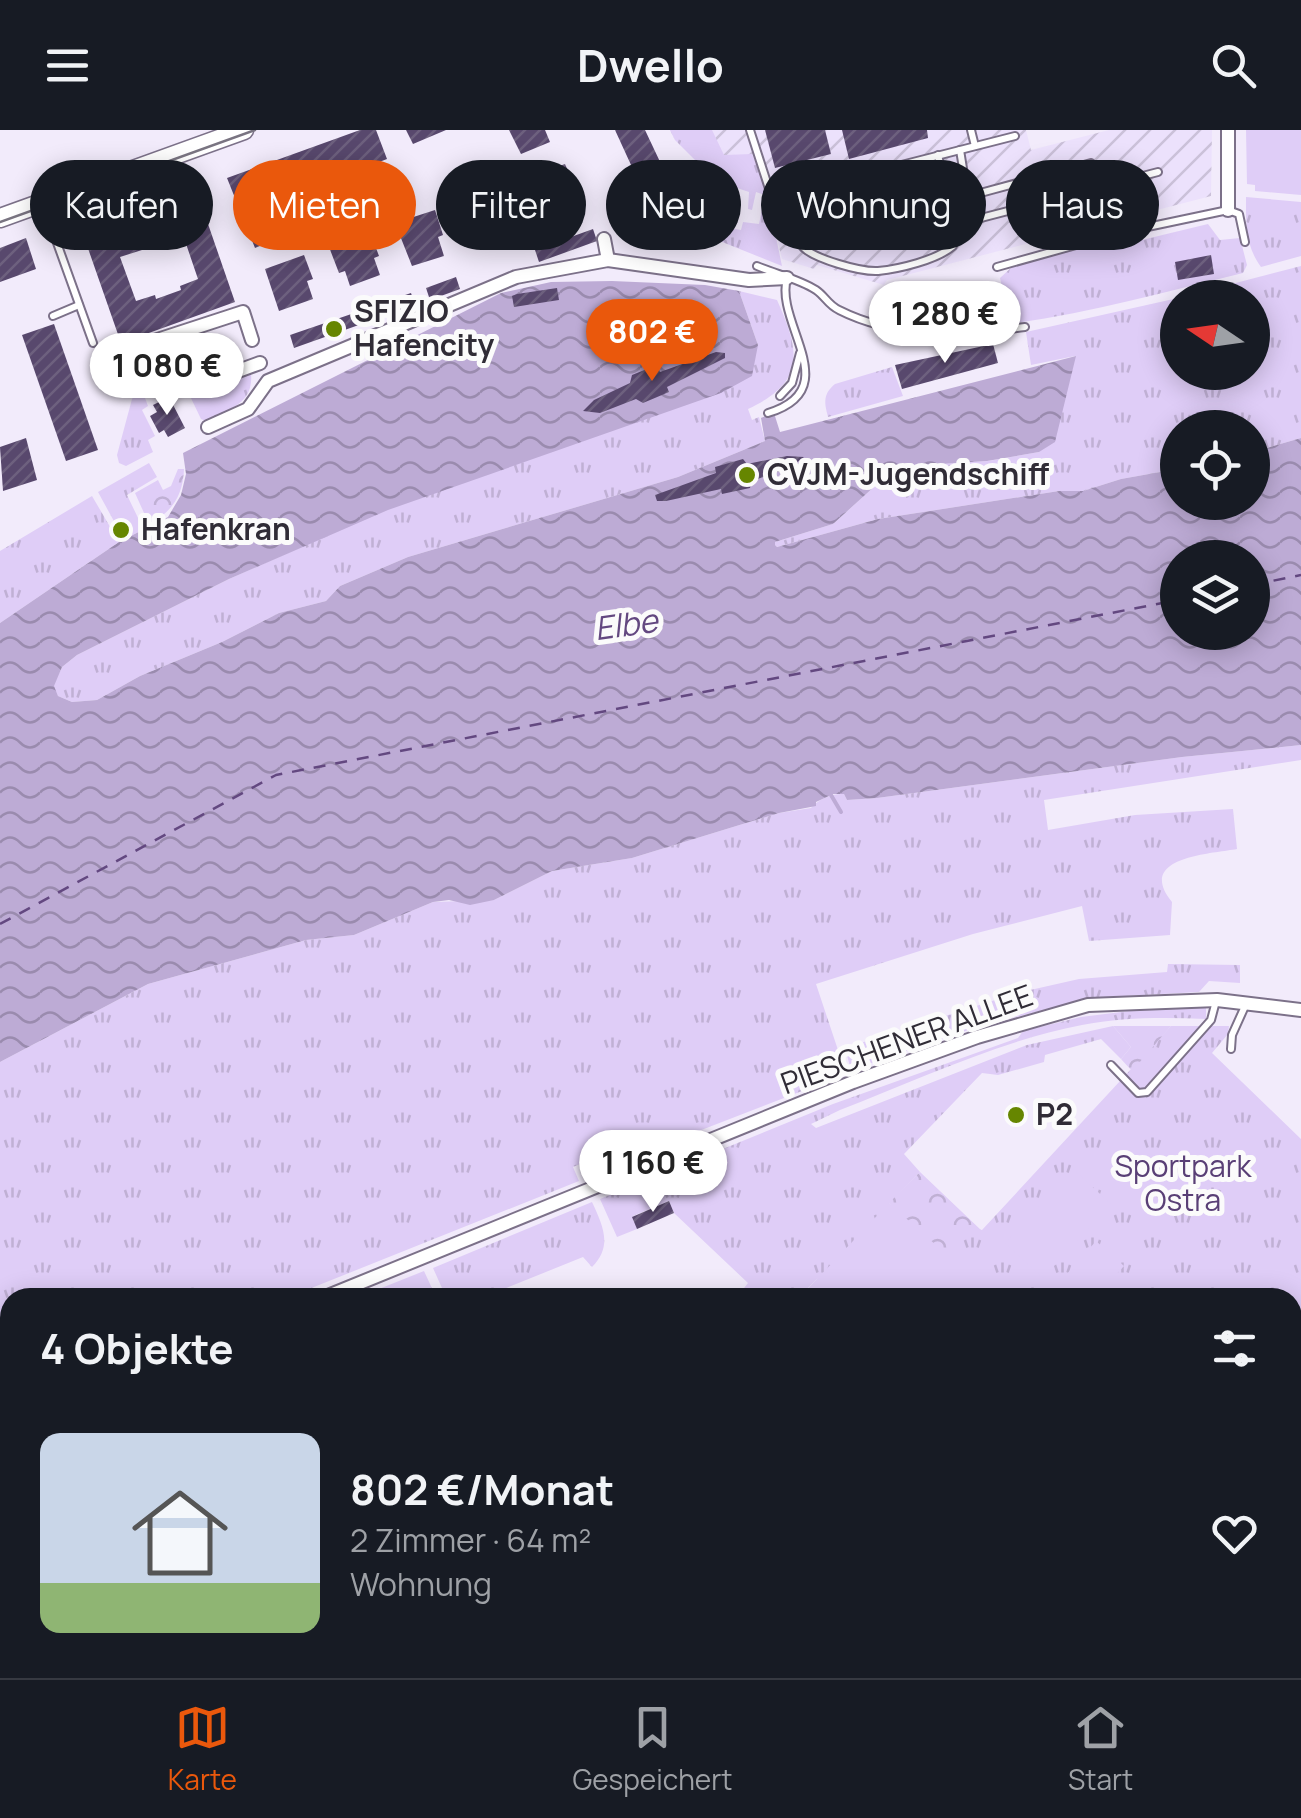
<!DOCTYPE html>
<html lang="de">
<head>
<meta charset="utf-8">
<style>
  body { margin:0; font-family:Manrope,sans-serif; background:#242831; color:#f1f3f6; height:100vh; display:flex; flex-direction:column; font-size:38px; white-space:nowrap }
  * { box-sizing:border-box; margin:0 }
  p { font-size:32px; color:#9ea1a6 }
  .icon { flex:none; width:55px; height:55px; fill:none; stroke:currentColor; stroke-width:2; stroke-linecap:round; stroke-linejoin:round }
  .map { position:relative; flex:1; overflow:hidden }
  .side { position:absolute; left:0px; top:1158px; width:1302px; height:392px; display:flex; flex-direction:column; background:#171b24; border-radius:30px 30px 0 0; box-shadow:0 5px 25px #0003 }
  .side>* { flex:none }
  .hud { position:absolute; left:30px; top:30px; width:1242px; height:90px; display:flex; gap:20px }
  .needle { width:65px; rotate:283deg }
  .buttons { position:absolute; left:1160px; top:150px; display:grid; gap:20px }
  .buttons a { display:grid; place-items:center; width:110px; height:110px; border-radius:50%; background:#171b24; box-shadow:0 5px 25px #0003; font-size:50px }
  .price { position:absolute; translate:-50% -85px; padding:0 22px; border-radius:35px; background:#fff; color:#222; font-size:32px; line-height:65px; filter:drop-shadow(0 2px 5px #0008) }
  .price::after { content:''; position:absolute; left:50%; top:60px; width:30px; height:22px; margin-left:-15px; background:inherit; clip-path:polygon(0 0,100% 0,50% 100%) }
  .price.current { background:#ea580c; color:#fff }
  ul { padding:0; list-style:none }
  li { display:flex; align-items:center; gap:30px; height:250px; padding:0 40px }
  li+li { border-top:2px solid #363941 }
  li span { display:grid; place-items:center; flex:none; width:280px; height:200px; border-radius:20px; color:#555 }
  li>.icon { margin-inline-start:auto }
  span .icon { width:120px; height:120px; fill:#fffc; stroke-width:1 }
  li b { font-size:42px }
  h2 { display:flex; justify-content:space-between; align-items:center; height:120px; padding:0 40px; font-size:42px }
  .chip { padding:0 35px; border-radius:45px; background:#171b24; box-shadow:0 5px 25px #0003; font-size:35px; line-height:90px }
  .chip.current { background:#ea580c; color:#fff }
  header { display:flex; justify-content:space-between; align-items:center; height:130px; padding:0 40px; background:#171b24; font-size:45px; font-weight:700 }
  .menu { display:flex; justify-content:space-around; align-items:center; height:140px; border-top:2px solid #363941; background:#171b24; font-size:28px; color:#9ea1a6 }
  .menu a { display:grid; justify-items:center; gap:5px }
  .menu .current { color:#ea580c }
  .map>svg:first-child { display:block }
</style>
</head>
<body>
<header><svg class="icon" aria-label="menu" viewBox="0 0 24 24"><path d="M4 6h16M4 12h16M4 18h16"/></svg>Dwello<svg class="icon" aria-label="search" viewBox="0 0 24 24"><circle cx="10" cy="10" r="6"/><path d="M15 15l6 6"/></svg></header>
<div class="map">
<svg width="1301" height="1548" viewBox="0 0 1301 1548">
  <defs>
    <pattern id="industrial-furrows" width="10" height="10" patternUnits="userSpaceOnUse" patternTransform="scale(2.5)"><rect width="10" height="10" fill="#ece1fc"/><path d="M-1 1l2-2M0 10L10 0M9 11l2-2" fill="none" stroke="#cbc1d9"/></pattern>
    <pattern id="grass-tufts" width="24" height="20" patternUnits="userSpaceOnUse" patternTransform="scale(2.5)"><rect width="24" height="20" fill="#dfcdf7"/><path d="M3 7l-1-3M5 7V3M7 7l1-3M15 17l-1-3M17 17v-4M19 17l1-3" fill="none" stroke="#c0b0d4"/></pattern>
    <pattern id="forest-crowns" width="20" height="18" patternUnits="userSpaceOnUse" patternTransform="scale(2.5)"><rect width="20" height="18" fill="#dfcdf7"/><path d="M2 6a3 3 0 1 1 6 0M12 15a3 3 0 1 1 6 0" fill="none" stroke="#c0b0d4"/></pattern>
    <pattern id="water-waves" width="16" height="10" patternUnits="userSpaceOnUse" patternTransform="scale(2.5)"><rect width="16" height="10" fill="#bdabd5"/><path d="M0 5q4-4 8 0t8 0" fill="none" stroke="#9a8bae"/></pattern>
    <pattern id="building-hatch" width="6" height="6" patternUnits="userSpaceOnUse" patternTransform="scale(2.5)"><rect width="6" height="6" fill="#58486d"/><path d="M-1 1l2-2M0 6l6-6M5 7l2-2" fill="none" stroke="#6d607e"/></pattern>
  </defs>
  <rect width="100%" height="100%" fill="#f2ebfb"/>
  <!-- industrial -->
  <polygon fill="url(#industrial-furrows)" points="670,0 1026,0 1031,20 1109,0 1212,0 1211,66 887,150 884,155 817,135 814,139 782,129 765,60 675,10"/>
  <!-- grass -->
  <g fill="url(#grass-tufts)">
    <polygon points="670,0 712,0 724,25 752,24 766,59 782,136 660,87 665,80 700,92 741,100 743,92 759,94 765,65 756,62 752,80 748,79 749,62 716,51 675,10"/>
    <path d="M 1246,67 L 1301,72 L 1301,126 L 1261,137 C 1245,115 1246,94 1246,67 Z"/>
    <path d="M 1208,94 L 1220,110 L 1240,108 L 1247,135 L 1243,143 C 1143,167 1044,197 940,199 L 944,193 L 1009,188 L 1000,148 L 1013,136 L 1119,108 L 1121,115 Z"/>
    <polygon points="1301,136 1301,308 1253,322 1252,298 1178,298 1177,339 1121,349 1083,361 1059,361 878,389 777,417 775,415 775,412 833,394 896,337 988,331 1039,322 1075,226 1031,235 1026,202 1178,168 1178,242 1252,242 1252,168 1178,168"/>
    <path d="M 739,161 L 777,170 C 801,223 805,252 748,279 L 752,290 L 759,287 L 765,311 L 678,347 L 408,427 L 340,456 L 326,471 L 279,483 L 222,512 L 140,546 L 97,570 L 72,572 L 58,566 L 53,556 L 62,537 L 77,525 L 229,449 L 758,215 Z"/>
    <path d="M 892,237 L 903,266 L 828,287 C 824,272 823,264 835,254 Z"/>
    <path d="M 251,243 C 254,274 229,279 206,291 L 201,289 L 189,264 Z"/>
    <polygon points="141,257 148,276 142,280 155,306 148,310 153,322 126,336 119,333 117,325 132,269"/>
    <polygon points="149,333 157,347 127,365 140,392 147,389 150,396 119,412 0,493 0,421 92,366 116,407 129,401 124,391 116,395 98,362"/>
    <path d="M 1301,615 L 1301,630 L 1044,670 L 1048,700 L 1135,685 L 1233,679 L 1237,719 C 1210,724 1135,727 1172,772 L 1170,805 L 1089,811 L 1082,776 L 973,804 L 816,854 L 846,944 L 598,1040 L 585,1032 L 573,1037 L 579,1051 L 289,1167 L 10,1168 L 10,1293 L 0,1297 L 0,932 L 148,854 L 306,810 L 354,805 L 433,772 L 494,770 L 552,741 L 632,728 L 779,683 L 811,678 C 818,669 832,663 844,664 L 847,670 L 877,668 L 1182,627 Z"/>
    <polygon points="1168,834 1240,835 1240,853 1209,851 1199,862 1090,868 974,898 851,940 845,918 1017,863 1079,849 1167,842"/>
    <path d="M 1153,878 L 1206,878 L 1206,889 C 1165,887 1122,887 1082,895 C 999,911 918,950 840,980 L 811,994 L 816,998 L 1027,915 L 1113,896 L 1131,917 L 1121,929 L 1101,909 L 1045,925 L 1044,932 L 998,945 L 982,943 L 904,1024 L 920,1042 L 889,1074 L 982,1100 L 1171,896 L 1229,896 L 1228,904 L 1212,923 L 1301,1009 L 1301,1185 L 1293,1194 L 1292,1168 L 971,1167 L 840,1133 L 816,1150 L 799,1167 L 737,1167 L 748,1153 L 674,1083 L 669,1071 L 633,1086 L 637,1099 L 617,1107 L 600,1069 L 833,974 L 1018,908 L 1023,901 L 1081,887 Z"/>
    <path d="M 592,1072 C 603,1096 613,1116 592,1137 L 583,1127 L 484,1167 L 446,1167 L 433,1138 Z"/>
    <polygon points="424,1141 436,1167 359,1167"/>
  </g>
  <!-- forest -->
  <g fill="url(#forest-crowns)">
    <path d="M 178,339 L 184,339 C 183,366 172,382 149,394 L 135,363 L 158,350 L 163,360 L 171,356 Z"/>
    <polygon points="1113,896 1171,896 1132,941 1121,929 1131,917"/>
    <polygon points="920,1042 982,1101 970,1100 947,1125 889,1073"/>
  </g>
  <!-- garden -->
  <g fill="#dfcdf7">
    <polygon points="1246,0 1301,0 1301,65 1255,61 1255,55 1247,54"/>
    <polygon points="1073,1039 1111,1074 1043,1148 1005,1113"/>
    <polygon points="889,1073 991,1167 800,1167"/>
    <polygon points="1096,1111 1124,1136 1096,1167 1057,1167 1051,1162"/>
    <polygon points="1301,1220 1301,1528 1292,1520 1292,1230"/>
    <polygon points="10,1419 10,1540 796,1540 804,1548 0,1548 0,1430"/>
    <polygon points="1017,1540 1206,1540 1215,1548 1013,1548"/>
  </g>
  <!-- water -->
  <path fill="url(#water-waves)" fill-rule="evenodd" d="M 612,151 L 705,155 L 739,161 L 758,215 L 752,246 L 721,263 L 388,380 L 229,449 L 77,525 L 62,537 L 54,556 L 58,566 L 72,572 L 97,570 L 140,546 L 222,512 L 279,483 L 326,471 L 340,456 L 408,427 L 678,347 L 765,311 L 761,288 L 774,283 L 780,302 L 1076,226 L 1055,312 L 1039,322 L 987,331 L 896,337 L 833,394 L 775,412 L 775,415 L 777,417 L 878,389 L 1059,361 L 1083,361 L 1121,349 L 1177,339 L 1178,372 L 1252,372 L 1253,322 L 1301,308 L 1301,615 L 1182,627 L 877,668 L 847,670 L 844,664 L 833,664 L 816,672 L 816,676 L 779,683 L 632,728 L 552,741 L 494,770 L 470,775 L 449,770 L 433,772 L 354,805 L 306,810 L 148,854 L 0,932 L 0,493 L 119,412 L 168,387 L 181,365 L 186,344 L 183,323 L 501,163 L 551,152 ZM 1178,428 L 1252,428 L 1252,502 L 1178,502 Z"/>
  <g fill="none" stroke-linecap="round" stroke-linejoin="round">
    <!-- stream -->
    <polyline stroke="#bdabd5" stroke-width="4" points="831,665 841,682"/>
    <!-- ferry -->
    <g stroke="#634880" stroke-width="2.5" stroke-dasharray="12 10" stroke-linecap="butt">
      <polyline points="1252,455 1301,445"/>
      <polyline points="0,794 276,645 1178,470"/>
    </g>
  </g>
  <!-- building -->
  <g fill="url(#building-hatch)">
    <polygon points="360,0 376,0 387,29 279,71 290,104 255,118 227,48"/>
    <polygon points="406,0 446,0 413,14"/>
    <polygon points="509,0 545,0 550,12 521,24"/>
    <polygon points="615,0 645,0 662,36 694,57 681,74 645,45 637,48"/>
    <polygon points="765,0 825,0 831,24 775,38"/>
    <polygon points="842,0 927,0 928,8 849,29"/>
    <polygon points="565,34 583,76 545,90 540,77 535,79 524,49"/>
    <polygon points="934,49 950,109 917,118 901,57"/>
    <polygon points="500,57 508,82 503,84 509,100 479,111 474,95 469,97 460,71"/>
    <polygon points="198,65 235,172 121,213 83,104 135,85 140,99 135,101 142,120 120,127 136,171 155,165 156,169 181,160 180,156 198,149 183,105 161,112 147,83"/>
    <polygon points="435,80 443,105 438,107 444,126 412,136 395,93"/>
    <polygon points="593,99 597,111 539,132 535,120"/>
    <polygon points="370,102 379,126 374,128 380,145 350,156 345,141 339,143 329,117"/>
    <polygon points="26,108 36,139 0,152 0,118"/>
    <polygon points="304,125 313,149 307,151 313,169 279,181 265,139"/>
    <polygon points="1211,125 1214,144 1178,150 1175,132"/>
    <polygon points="456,147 460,159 430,170 426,158"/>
    <polygon points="557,158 559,170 514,177 512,166 517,164"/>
    <polygon points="411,163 415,175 385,185 381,173"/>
    <polygon points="366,179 370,191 294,218 290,205"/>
    <polygon points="54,194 98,320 66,331 22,205"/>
    <polygon points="993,214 998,233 902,259 895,235"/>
    <polygon points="716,222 725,223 725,228 667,257 669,262 643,273 636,269 600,283 583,281 594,270 630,253 632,245 657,235 660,242"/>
    <polygon points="169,267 185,298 168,307 164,300 159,303 150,286 157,282 153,275"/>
    <polygon points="26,308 37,350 3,361 0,317"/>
    <polygon points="787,326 804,327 791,337 752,351 750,358 722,364 721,359 666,371 657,371 655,365 716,343 715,337 743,329 747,334"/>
    <polygon points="669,1071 674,1083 637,1099 632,1087"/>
    <polygon points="1301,1249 1301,1284 1297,1289 1292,1285 1292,1258"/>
  </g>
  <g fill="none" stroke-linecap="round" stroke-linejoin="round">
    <defs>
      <g id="lane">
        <polyline points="750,0 772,68 1015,6"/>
        <polyline points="971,0 975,16"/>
        <polyline points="960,20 966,57 973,65 1091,33 1097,57"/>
        <path d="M 788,64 C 791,79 792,106 803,117 C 814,129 861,142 878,141 C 899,139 937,130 953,116 L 955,99 L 938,25"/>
        <polyline points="43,74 93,213"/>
        <polyline points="954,95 1158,42"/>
        <path d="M 757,136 C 776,144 799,149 816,160 C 825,166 828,175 839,180 C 896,209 963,205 1025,197"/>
        <polyline points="997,137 1119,103 1228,80 1239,84 1245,112"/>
        <polyline points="53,186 79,175"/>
        <polyline points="780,266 792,253 800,223"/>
        <path d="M 768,283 C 847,259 774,194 787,148"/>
        <polyline points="1231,919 1232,905 1246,874"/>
        <polyline points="1111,935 1138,963 1147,962 1211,890 1216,871"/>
        <polyline points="1292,1202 1301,1193"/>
        <polyline points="1292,1241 1301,1232"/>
        <polyline points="1292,1511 1301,1518"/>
        <polyline points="327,1540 335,1548"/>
        <polyline points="950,1548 958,1540"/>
      </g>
      <g id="street">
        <polyline points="1228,0 1228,80"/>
        <polyline points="604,109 608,130"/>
        <polyline points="99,229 243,182 252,210"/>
        <polyline points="198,249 200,255 260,233"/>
        <polyline points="208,297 248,279 268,251 516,147 608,130 749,150 787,148"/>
        <polyline points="323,1168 853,952 977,907 1088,875 1217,870 1301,880"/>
        <polyline points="0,1391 10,1379"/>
      </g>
      <polyline id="secondary" points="0,88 244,0"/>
    </defs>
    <!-- lane casing -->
    <use href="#lane" stroke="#7c7189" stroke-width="10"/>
    <!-- street casing -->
    <use href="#street" stroke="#7c7189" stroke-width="16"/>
    <!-- secondary casing -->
    <use href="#secondary" stroke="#7c7189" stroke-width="21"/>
    <!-- lane -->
    <use href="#lane" stroke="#fff" stroke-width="6"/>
    <!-- street -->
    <use href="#street" stroke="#fff" stroke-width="12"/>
    <!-- secondary -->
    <use href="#secondary" stroke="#fff" stroke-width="18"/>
    <!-- tram -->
    <polyline stroke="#797481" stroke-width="2.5" points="0,92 255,0"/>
  </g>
  <!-- markers -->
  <g fill="#668600" stroke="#fbfbfb" stroke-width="4">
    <circle cx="334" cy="199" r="10"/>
    <circle cx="747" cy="345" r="10"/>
    <circle cx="121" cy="400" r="10"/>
    <circle cx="1016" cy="985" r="10"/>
  </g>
  <g text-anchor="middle" stroke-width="10" stroke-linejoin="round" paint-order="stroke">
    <!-- poi labels -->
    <g font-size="30" font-weight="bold" fill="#302c36" stroke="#fbfbfb" text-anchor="start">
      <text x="354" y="192">SFIZIO<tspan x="354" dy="34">Hafencity</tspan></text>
      <text x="767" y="355">CVJM-Jugendschiff</text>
      <text x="141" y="410">Hafenkran</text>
      <text x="1036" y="995">P2</text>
    </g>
    <!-- street labels -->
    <g font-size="30" fill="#302c36" stroke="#fbfbfb">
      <text transform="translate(907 910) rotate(-20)" y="10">PIESCHENER ALLEE</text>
    </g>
    <!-- park labels -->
    <g font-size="30" fill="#593f76" stroke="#fbfbfb">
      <text x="1183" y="1047">Sportpark<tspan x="1183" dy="34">Ostra</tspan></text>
    </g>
    <!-- water labels -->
    <g font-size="32" font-style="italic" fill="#634880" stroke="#fbfbfb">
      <text transform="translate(626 495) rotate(-8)" y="11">Elbe</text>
    </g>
  </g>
</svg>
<div class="buttons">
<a><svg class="needle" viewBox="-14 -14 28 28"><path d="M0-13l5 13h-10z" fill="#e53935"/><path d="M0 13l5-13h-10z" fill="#9ea1a6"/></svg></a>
<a><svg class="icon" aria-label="locate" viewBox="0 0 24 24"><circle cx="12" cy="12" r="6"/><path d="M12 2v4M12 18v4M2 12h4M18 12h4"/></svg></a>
<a><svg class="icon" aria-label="layers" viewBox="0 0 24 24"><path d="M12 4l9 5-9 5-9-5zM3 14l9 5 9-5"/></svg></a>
</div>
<b class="price" style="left:945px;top:236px">1 280 €</b>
<b class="price current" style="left:652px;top:254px">802 €</b>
<b class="price" style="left:167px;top:288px">1 080 €</b>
<b class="price" style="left:653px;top:1085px">1 160 €</b>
<div class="hud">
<a class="chip">Kaufen</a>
<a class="chip current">Mieten</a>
<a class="chip">Filter</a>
<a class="chip">Neu</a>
<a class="chip">Wohnung</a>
<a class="chip">Haus</a>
</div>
<section class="side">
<h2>4 Objekte<svg class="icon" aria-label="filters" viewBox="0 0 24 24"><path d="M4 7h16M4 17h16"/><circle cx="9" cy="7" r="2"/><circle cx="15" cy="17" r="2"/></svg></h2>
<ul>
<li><span style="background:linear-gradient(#c9d6e8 75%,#8fb573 0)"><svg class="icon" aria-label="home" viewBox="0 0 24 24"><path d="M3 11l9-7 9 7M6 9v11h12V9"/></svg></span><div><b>802 €/Monat</b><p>2 Zimmer · 64 m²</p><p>Wohnung</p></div><svg class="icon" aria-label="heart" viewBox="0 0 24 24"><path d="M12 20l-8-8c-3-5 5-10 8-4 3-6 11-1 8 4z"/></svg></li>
</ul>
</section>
</div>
<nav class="menu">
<a class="current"><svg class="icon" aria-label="map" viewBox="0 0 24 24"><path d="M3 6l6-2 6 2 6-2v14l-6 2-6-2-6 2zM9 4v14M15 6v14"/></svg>Karte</a>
<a><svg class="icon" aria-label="saved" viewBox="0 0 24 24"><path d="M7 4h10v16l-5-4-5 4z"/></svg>Gespeichert</a>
<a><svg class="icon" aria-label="home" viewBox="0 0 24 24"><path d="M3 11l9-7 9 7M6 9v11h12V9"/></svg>Start</a>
</nav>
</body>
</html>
